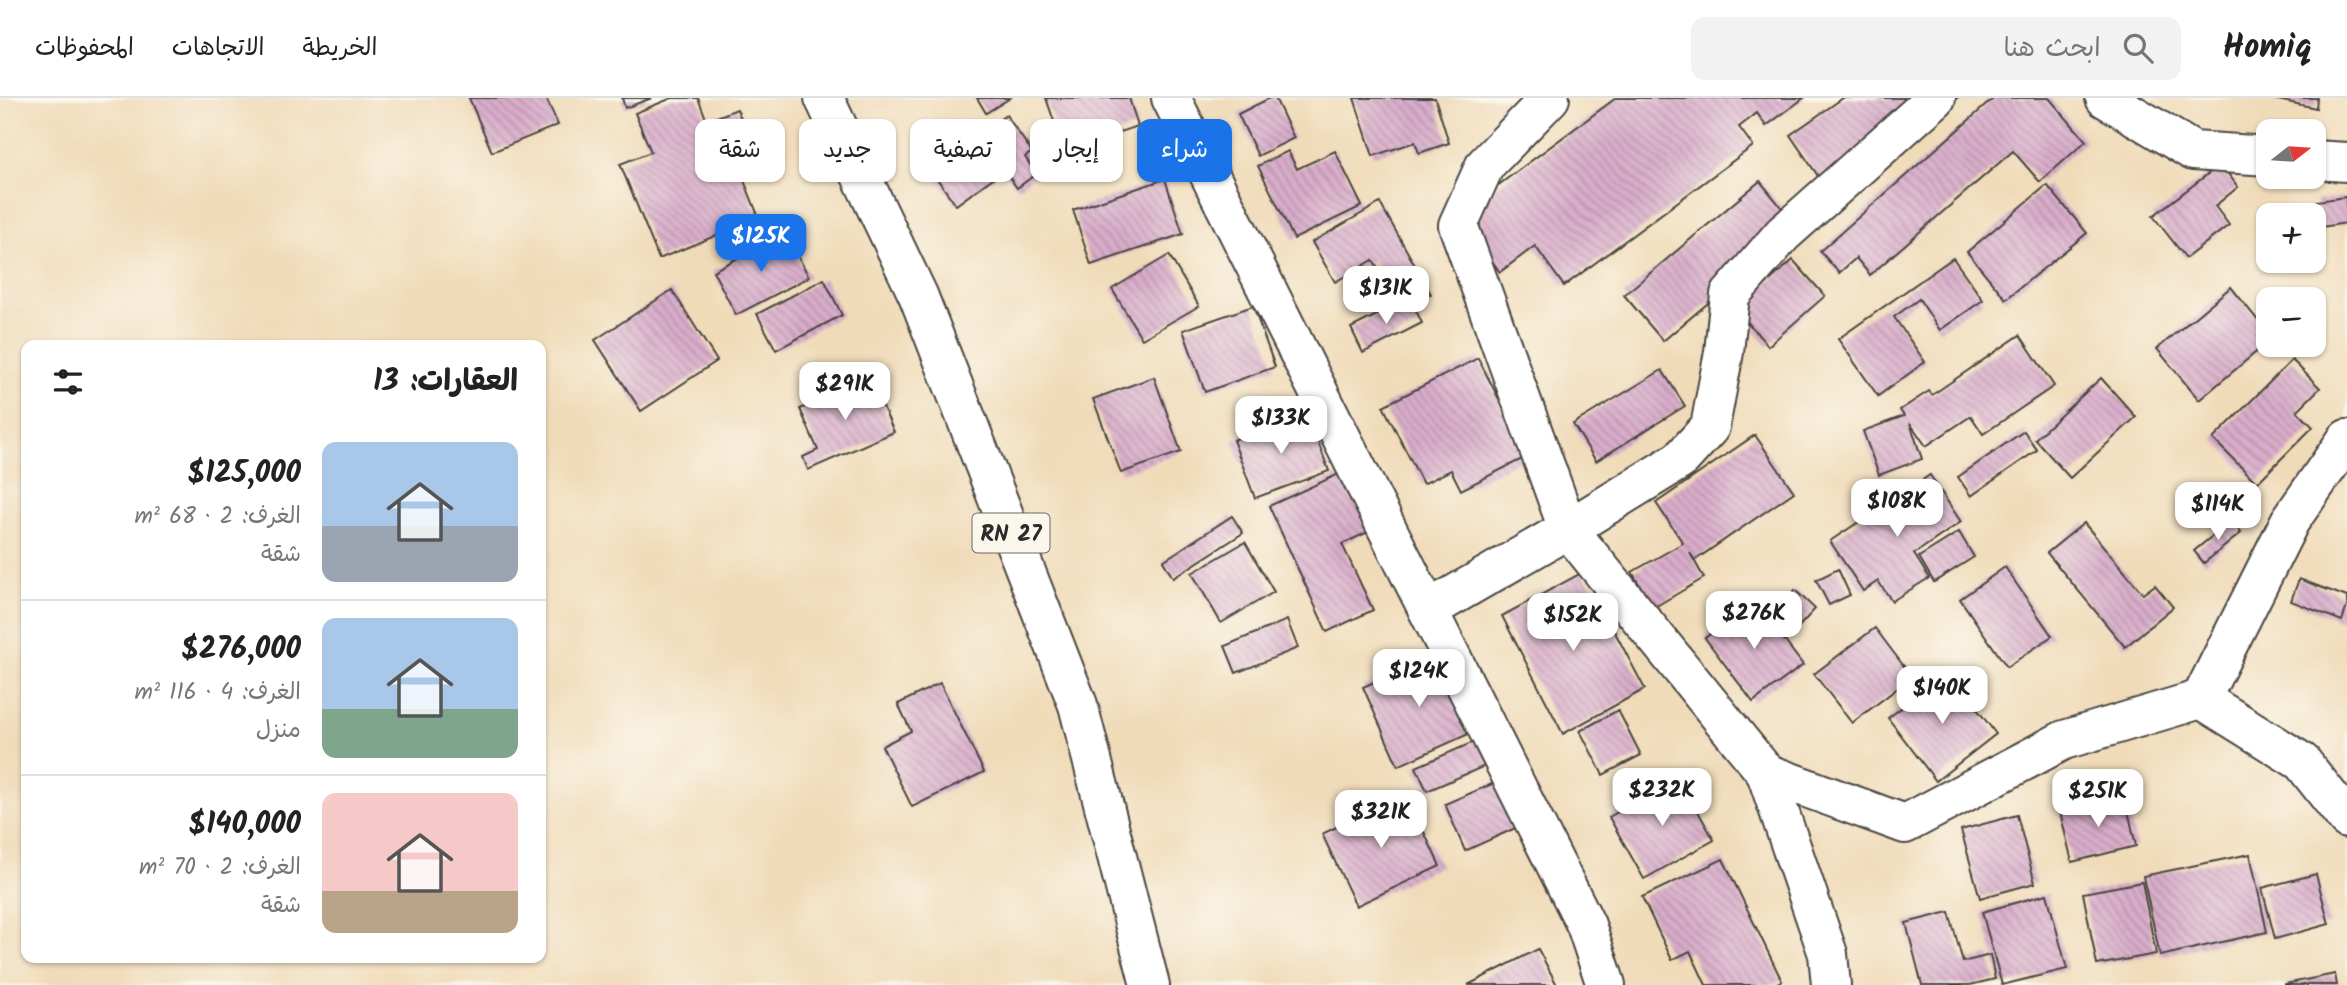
<!DOCTYPE html>
<html lang="ar">
<head>
<meta charset="utf-8">
<style>
  body { margin:0; font-family:Kalam,"Playpen Sans Arabic",sans-serif; background:#f2f2f2; color:#222; direction:rtl; height:100vh; display:flex; flex-direction:column; font-size:26px; white-space:nowrap }
  * { box-sizing:border-box; margin:0 }
  p { font-size:23px; color:#767676 }
  .icon { flex:none; width:38px; height:38px; fill:none; stroke:currentColor; stroke-width:2; stroke-linecap:round; stroke-linejoin:round }
  .map { position:relative; flex:1; overflow:hidden; direction:ltr }
  .sheet { position:absolute; left:21px; top:242px; width:525px; height:623px; display:flex; flex-direction:column; background:#fff; border-radius:14px; box-shadow:0 2px 5px #0004; direction:rtl }
  .sheet>* { flex:none }
  .banner { position:absolute; left:567px; top:21px; width:665px; height:63px; direction:rtl; display:flex; gap:14px }
  .needle { width:46px; rotate:73deg }
  .buttons { position:absolute; left:2256px; top:21px; display:grid; gap:14px }
  .buttons a { display:grid; place-items:center; width:70px; height:70px; border-radius:14px; background:#fff; box-shadow:0 2px 5px #0004; font-size:35px }
  .price { position:absolute; translate:-50% -60px; padding:0 16px; border-radius:14px; background:#fff; color:#222; font-size:23px; line-height:46px; filter:drop-shadow(0 2px 4px #0008) }
  .price::after { content:''; position:absolute; left:50%; top:42px; width:21px; height:16px; margin-left:-10px; background:inherit; clip-path:polygon(0 0,100% 0,50% 100%) }
  .price.current { background:#1a73e8; color:#fff }
  ul { padding:0; list-style:none }
  li { display:flex; align-items:center; gap:21px; height:175px; padding:0 28px }
  li+li { border-top:2px solid #e0e0e0 }
  li span { display:grid; place-items:center; flex:none; width:196px; height:140px; border-radius:14px; color:#555 }
  li>.icon { margin-inline-start:auto }
  span .icon { width:84px; height:84px; fill:#fffc; stroke-width:1 }
  li b { font-size:30px }
  h2 { display:flex; justify-content:space-between; align-items:center; height:84px; padding:0 28px; font-size:30px }
  .tag { padding:0 24px; border-radius:14px; background:#fff; box-shadow:0 2px 5px #0004; font-size:24px; line-height:63px }
  .tag.current { background:#1a73e8; color:#fff }
  header { display:flex; align-items:center; gap:42px; box-sizing:border-box; height:98px; padding:0 35px; background:#fff; border-bottom:2px solid #e0e0e0 }
  header strong { font-size:33px }
  nav { display:flex; gap:38px; margin-inline-start:auto; font-size:24px }
  .search { width:490px; height:63px; background:#f2f2f2; display:flex; align-items:center; gap:18px; box-sizing:border-box; padding:0 24px; border-radius:14px; color:#767676; font-size:26px }
  .map>svg:first-child { display:block }
</style>
</head>
<body>
<header>
<strong>Homiq</strong>
<div class="search"><svg class="icon" aria-label="search" viewBox="0 0 24 24"><circle cx="10" cy="10" r="6"/><path d="M15 15l6 6"/></svg>ابحث هنا</div>
<nav><a>الخريطة</a><a>الاتجاهات</a><a>المحفوظات</a></nav>
</header>
<div class="map">
<svg width="2347" height="887" viewBox="0 0 2347 887">
  <defs>
    <pattern id="building-back-hatch" width="6" height="6" patternUnits="userSpaceOnUse" patternTransform="scale(1.75)"><rect width="6" height="6" fill="#d9adca"/><path d="M-1 5l2 2M0 0l6 6M5-1l2 2" fill="none" stroke="#b08da4"/></pattern>
  </defs>
  <rect width="100%" height="100%" fill="#fbf7ec"/>
  <filter id="ink" filterUnits="userSpaceOnUse"><feTurbulence type="fractalNoise" baseFrequency=".0143" numOctaves="2"/><feDisplacementMap in="SourceGraphic" scale="14" xChannelSelector="R" yChannelSelector="G"/><feConvolveMatrix kernelMatrix="1 2 1 2 8 2 1 2 1" color-interpolation-filters="sRGB"/></filter>
  <filter id="wash" filterUnits="userSpaceOnUse"><feTurbulence type="fractalNoise" baseFrequency=".00686" numOctaves="4" result="noise"/><feDisplacementMap in="SourceGraphic" scale="28" xChannelSelector="R" yChannelSelector="G"/><feGaussianBlur stdDeviation="1.57" result="paint"/><feColorMatrix in="noise" values="0 0 0 0 0 0 0 0 0 0 0 0 0 0 0 0 0 1.4 0 .05"/><feComposite in="paint" operator="in"/></filter>
  <g filter="url(#wash)">
    <rect width="100%" height="100%" fill="#f0dbb9"/>
    <g id="blocks">
      <!-- building -->
      <g fill="url(#building-back-hatch)">
        <polygon points="469,0 546,0 558,27 492,54"/>
        <polygon points="622,0 652,0 625,10"/>
        <polygon points="672,0 698,0 707,23 737,11 746,33 727,40 759,120 659,161 620,66 651,54 635,15"/>
        <polygon points="977,0 1010,0 986,15"/>
        <polygon points="1046,0 1129,0 1138,28 1064,52"/>
        <polygon points="1270,0 1275,0 1294,40 1258,58 1238,16"/>
        <polygon points="1354,0 1435,0 1449,45 1419,55 1415,44 1373,58"/>
        <polygon points="1616,0 1804,0 1766,28 1757,15 1739,29 1753,48 1564,188 1535,148 1500,174 1458,117"/>
        <polygon points="1843,0 1957,0 1827,91 1790,37"/>
        <polygon points="1994,0 2049,0 2086,43 2040,84 2013,53 1870,177 1856,160 1839,175 1820,153"/>
        <polygon points="2268,0 2317,0 2316,10"/>
        <polygon points="1006,17 1032,54 1025,59 1036,76 1017,90 1004,72 956,107 930,71"/>
        <polygon points="1288,53 1297,71 1335,53 1362,108 1294,141 1258,68"/>
        <polygon points="2221,66 2238,89 2215,108 2229,127 2186,160 2153,118"/>
        <polygon points="1165,81 1183,136 1091,167 1073,112"/>
        <polygon points="1760,83 1785,114 1817,113 1663,243 1624,197"/>
        <polygon points="2047,87 2087,135 2006,201 1967,154"/>
        <polygon points="2346,99 2347,125 2321,129 2317,103"/>
        <polygon points="1380,105 1431,196 1420,202 1407,180 1389,190 1373,162 1335,184 1312,144"/>
        <polygon points="786,135 809,179 736,217 713,173"/>
        <polygon points="1169,157 1199,208 1142,241 1112,191"/>
        <polygon points="1953,160 1983,202 1940,232 1919,201 1894,219 1925,264 1878,298 1838,241"/>
        <polygon points="1793,162 1825,198 1768,248 1737,212"/>
        <polygon points="824,181 842,217 776,252 757,216"/>
        <polygon points="2231,189 2268,235 2268,244 2199,302 2157,251"/>
        <polygon points="672,192 717,263 641,313 595,242"/>
        <polygon points="1410,200 1422,225 1363,255 1351,230"/>
        <polygon points="1253,208 1275,269 1205,294 1183,232"/>
        <polygon points="2020,237 2054,288 1983,336 1971,318 1926,348 1910,325 1922,361 1879,377 1863,333 1904,318 1900,312 1929,293 1932,297"/>
        <polygon points="1478,260 1528,358 1461,392 1451,372 1423,386 1383,308"/>
        <polygon points="2292,262 2320,290 2297,313 2313,329 2257,385 2213,341"/>
        <polygon points="1662,272 1685,308 1596,363 1573,326"/>
        <polygon points="1154,279 1181,354 1121,375 1093,301"/>
        <polygon points="870,280 894,334 808,372 803,359 818,352 800,311"/>
        <polygon points="2101,280 2136,319 2070,380 2035,341"/>
        <polygon points="1307,315 1329,373 1255,400 1233,342"/>
        <polygon points="2024,333 2037,352 1971,398 1958,379"/>
        <polygon points="1755,337 1794,394 1695,462 1690,455 1704,480 1653,510 1632,474 1683,445 1656,405"/>
        <polygon points="1354,369 1381,428 1342,446 1373,512 1327,534 1269,408"/>
        <polygon points="1930,377 1961,424 1914,456 1929,480 1892,503 1878,483 1863,493 1830,443"/>
        <polygon points="1232,418 1243,435 1173,480 1163,463"/>
        <polygon points="2232,422 2241,435 2204,465 2194,453"/>
        <polygon points="2084,425 2143,496 2155,487 2173,509 2125,549 2047,455"/>
        <polygon points="1959,434 1974,459 1934,484 1919,459"/>
        <polygon points="1245,444 1274,494 1221,525 1192,475"/>
        <polygon points="2005,469 2052,538 2007,569 1960,501"/>
        <polygon points="1838,471 1850,497 1829,507 1816,482"/>
        <polygon points="1583,474 1645,591 1563,636 1502,518"/>
        <polygon points="2299,481 2347,499 2347,508 2342,523 2291,503"/>
        <polygon points="1795,492 1815,511 1792,536 1772,517"/>
        <polygon points="1754,502 1803,567 1753,604 1705,540"/>
        <polygon points="1287,522 1298,550 1236,575 1225,548"/>
        <polygon points="1875,530 1912,579 1852,625 1814,576"/>
        <polygon points="1440,554 1475,633 1398,668 1363,589"/>
        <polygon points="1949,574 1996,636 1936,683 1888,620"/>
        <polygon points="940,585 984,674 912,709 882,648 911,633 898,606"/>
        <polygon points="1618,612 1641,657 1603,677 1580,633"/>
        <polygon points="1483,640 1494,664 1427,693 1416,669"/>
        <polygon points="1513,677 1533,722 1465,753 1445,706"/>
        <polygon points="1679,679 1714,742 1644,781 1609,719"/>
        <polygon points="1406,696 1440,768 1356,808 1322,736"/>
        <polygon points="2125,699 2136,748 2072,764 2060,714"/>
        <polygon points="2017,717 2035,785 1980,800 1961,732"/>
        <polygon points="2250,756 2267,834 2160,858 2143,778"/>
        <polygon points="1723,761 1782,883 1773,887 1706,887 1690,853 1672,862 1642,799"/>
        <polygon points="2316,776 2329,826 2275,841 2262,790"/>
        <polygon points="2142,784 2156,856 2097,867 2083,795"/>
        <polygon points="2047,796 2067,871 2002,887 1982,814"/>
        <polygon points="1949,814 1963,864 1990,857 1995,881 1970,887 1922,887 1906,825"/>
        <polygon points="1538,851 1557,887 1468,887"/>
        <polygon points="2335,876 2337,887 2285,887 2285,886"/>
      </g>
    </g>
  </g>
  <g filter="url(#ink)">
    <use href="#blocks" fill-opacity="0" stroke="#494540" stroke-width="2"/>
    <g fill="none" stroke-linecap="round" stroke-linejoin="round">
      <defs>
        <g id="minor">
          <polyline points="1171,0 1586,827 1606,887"/>
          <polyline points="1550,0 1485,67 1458,127 1568,431 1766,675 1905,726 2064,642 2201,601 2302,664 2347,721"/>
          <polyline points="2105,0 2193,53 2268,58"/>
          <polyline points="2314,62 2347,64"/>
          <polyline points="1428,512 1568,431 1680,362 1710,329 1724,254 1730,197 1783,136 1936,0"/>
          <polyline points="2201,601 2290,423 2347,341"/>
          <polyline points="1766,675 1828,856 1831,887"/>
        </g>
        <polyline id="major" points="824,0 918,197 1078,607 1150,887"/>
      </defs>
      <!-- minor casing -->
      <use href="#minor" stroke="#494540" stroke-width="42"/>
      <!-- major casing -->
      <use href="#major" stroke="#494540" stroke-width="42"/>
      <!-- minor -->
      <use href="#minor" stroke="#fff" stroke-width="38"/>
      <!-- major -->
      <use href="#major" stroke="#fff" stroke-width="38"/>
    </g>
  </g>
  <g text-anchor="middle" stroke-width="7" stroke-linejoin="round" paint-order="stroke">
    <!-- shield labels -->
    <rect fill="#fbf7ec" stroke="#696865" stroke-width="2" x="972.5" y="415.5" width="77" height="39" rx="5"/>
    <g font-size="23" font-weight="bold" fill="#2b2b2b">
      <text x="1011" y="443">RN 27</text>
    </g>
  </g>
</svg>
<div class="buttons">
<a><svg class="needle" viewBox="-14 -14 28 28"><path d="M0-13l5 13h-10z" fill="#e53935"/><path d="M0 13l5-13h-10z" fill="#767676"/></svg></a>
<a>+</a>
<a>−</a>
</div>
<b class="price current" style="left:761px;top:176px">$125K</b>
<b class="price" style="left:1386px;top:228px">$131K</b>
<b class="price" style="left:845px;top:324px">$291K</b>
<b class="price" style="left:1281px;top:358px">$133K</b>
<b class="price" style="left:1897px;top:441px">$108K</b>
<b class="price" style="left:2218px;top:444px">$114K</b>
<b class="price" style="left:1754px;top:553px">$276K</b>
<b class="price" style="left:1573px;top:555px">$152K</b>
<b class="price" style="left:1419px;top:611px">$124K</b>
<b class="price" style="left:1942px;top:628px">$140K</b>
<b class="price" style="left:1662px;top:730px">$232K</b>
<b class="price" style="left:2098px;top:731px">$251K</b>
<b class="price" style="left:1381px;top:752px">$321K</b>
<div class="banner">
<a class="tag current">شراء</a>
<a class="tag">إيجار</a>
<a class="tag">تصفية</a>
<a class="tag">جديد</a>
<a class="tag">شقة</a>
</div>
<section class="sheet">
<h2>العقارات: 13<svg class="icon" aria-label="filters" viewBox="0 0 24 24"><path d="M4 7h16M4 17h16"/><circle cx="9" cy="7" r="2"/><circle cx="15" cy="17" r="2"/></svg></h2>
<ul>
<li><span style="background:linear-gradient(#a9c7e8 60%,#9aa5b1 0)"><svg class="icon" aria-label="home" viewBox="0 0 24 24"><path d="M3 11l9-7 9 7M6 9v11h12V9"/></svg></span><div><b>$125,000</b><p>الغرف: 2 · 68 m²</p><p>شقة</p></div></li>
<li><span style="background:linear-gradient(#a9c7e8 65%,#7fa58c 0)"><svg class="icon" aria-label="home" viewBox="0 0 24 24"><path d="M3 11l9-7 9 7M6 9v11h12V9"/></svg></span><div><b>$276,000</b><p>الغرف: 4 · 116 m²</p><p>منزل</p></div></li>
<li><span style="background:linear-gradient(#f6c9c9 70%,#b9a48a 0)"><svg class="icon" aria-label="home" viewBox="0 0 24 24"><path d="M3 11l9-7 9 7M6 9v11h12V9"/></svg></span><div><b>$140,000</b><p>الغرف: 2 · 70 m²</p><p>شقة</p></div></li>
</ul>
</section>
</div>
</body>
</html>
